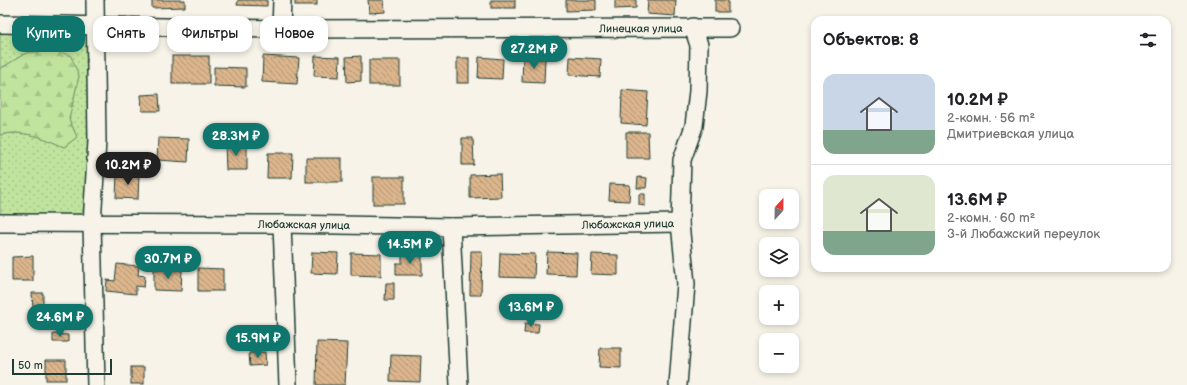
<!DOCTYPE html>
<html lang="ru">
<head>
<meta charset="utf-8">
<style>
  body { margin:0; font-family:"Balsamiq Sans",sans-serif; background:#f2f2f2; color:#202124; height:100vh; display:flex; flex-direction:column; font-size:15px; white-space:nowrap }
  * { box-sizing:border-box; margin:0 }
  p { font-size:13px; color:#757577 }
  .icon { flex:none; width:22px; height:22px; fill:none; stroke:currentColor; stroke-width:2; stroke-linecap:round; stroke-linejoin:round }
  .map { position:relative; flex:1; overflow:hidden }
  .side { position:absolute; left:811px; top:16px; width:360px; height:256px; display:flex; flex-direction:column; background:#fff; border-radius:12px; box-shadow:0 2px 6px #0003 }
  .side>* { flex:none }
  .banner { position:absolute; left:12px; top:16px; width:380px; height:36px; display:flex; gap:8px }
  .needle { width:26px; rotate:22deg }
  .fabs { position:absolute; left:759px; top:189px; display:grid; gap:8px }
  .fabs a { display:grid; place-items:center; width:40px; height:40px; border-radius:8px; background:#fff; box-shadow:0 2px 6px #0003; font-size:20px }
  .scale { position:absolute; left:12px; bottom:10px; width:100px; box-sizing:border-box; padding-left:4px; border:2px solid #1f3d34; border-top:0; font-size:11px; line-height:14px; white-space:nowrap; color:#1f3d34; -webkit-text-stroke:3px #f7f3e8; paint-order:stroke }
  .price { position:absolute; translate:-50% -34px; padding:0 9px; border-radius:14px; background:#0f766e; color:#fff; font-size:13px; line-height:26px; filter:drop-shadow(0 1px 2px #0008) }
  .price::after { content:''; position:absolute; left:50%; top:24px; width:12px; height:9px; margin-left:-6px; background:inherit; clip-path:polygon(0 0,100% 0,50% 100%) }
  .price.active { background:#222; color:#fff }
  ul { padding:0; list-style:none }
  li { display:flex; align-items:center; gap:12px; height:100px; padding:0 12px }
  li+li { border-top:1px solid #e0e0e0 }
  li span { display:grid; place-items:center; flex:none; width:112px; height:80px; border-radius:12px; color:#555 }
  li>.icon { margin-inline-start:auto }
  span .icon { width:48px; height:48px; fill:#fffc; stroke-width:1 }
  li b { font-size:17px }
  h2 { display:flex; justify-content:space-between; align-items:center; height:48px; padding:0 12px; font-size:17px }
  .pill { padding:0 14px; border-radius:12px; background:#fff; box-shadow:0 2px 6px #0003; font-size:14px; line-height:36px }
  .pill.active { background:#0f766e; color:#fff }
  .map>svg:first-child { display:block }
</style>
</head>
<body>
<div class="map">
<svg width="1187" height="385" viewBox="0 0 1187 385">
  <defs>
    <pattern id="grass-dots" width="8" height="8" patternUnits="userSpaceOnUse"><rect width="8" height="8" fill="#c0e49e"/><path d="M2 2h.1M6 6h.1" fill="none" stroke="#a5c489" stroke-width="1.8" stroke-linecap="round"/></pattern>
    <pattern id="forest-firs" width="22" height="20" patternUnits="userSpaceOnUse"><rect width="22" height="20" fill="#c0e49e"/><path d="M5 1l3.5 6h-7zM16 11l3.5 6h-7z" fill="#a5c489"/></pattern>
    <pattern id="building-back-hatch" width="6" height="6" patternUnits="userSpaceOnUse"><rect width="6" height="6" fill="#dbb58c"/><path d="M-1 5l2 2M0 0l6 6M5-1l2 2" fill="none" stroke="#b19473"/></pattern>
  </defs>
  <rect width="100%" height="100%" fill="#f7f3e8"/>
  <filter id="ink" filterUnits="userSpaceOnUse"><feTurbulence type="fractalNoise" baseFrequency=".025" numOctaves="2"/><feDisplacementMap in="SourceGraphic" scale="8" xChannelSelector="R" yChannelSelector="G"/><feConvolveMatrix kernelMatrix="1 2 1 2 8 2 1 2 1" color-interpolation-filters="sRGB"/></filter>
  <g filter="url(#ink)">
    <!-- grass -->
    <path fill="url(#grass-dots)" stroke="#709069" d="M 0,31 L 87,32 L 90,145 L 87,215 L 0,214 L 0,135 C 22,129 44,138 64,147 L 77,137 L 69,119 L 79,76 L 26,53 L 0,69 Z"/>
    <!-- forest -->
    <path fill="url(#forest-firs)" stroke="#709069" d="M 55,50 L 71,56 L 79,76 L 69,119 L 77,137 L 64,147 C 44,138 22,129 0,135 L 0,69 L 26,53 Z"/>
    <!-- building -->
    <g fill="url(#building-back-hatch)" stroke="#1f3d34">
      <polygon points="152,0 185,0 185,7 152,8"/>
      <polygon points="238,0 267,0 267,6 237,5"/>
      <rect x="295" y="0" width="22" height="5"/>
      <polygon points="368,0 384,0 385,12 369,13"/>
      <rect x="491" y="0" width="24" height="8"/>
      <polygon points="566,0 596,0 596,10 566,11"/>
      <polygon points="615,0 636,0 636,8 615,9"/>
      <polygon points="648,0 676,0 675,16 647,14"/>
      <rect x="715" y="0" width="13" height="12"/>
      <rect x="172" y="56" width="37" height="28"/>
      <polygon points="263,56 299,58 297,84 262,82"/>
      <polygon points="315,56 340,57 339,77 314,76"/>
      <polygon points="361,56 361,81 347,82 346,57"/>
      <polygon points="479,57 503,59 502,79 478,78"/>
      <polygon points="523,57 545,58 544,83 522,82"/>
      <polygon points="570,57 601,59 600,77 569,75"/>
      <rect x="457" y="58" width="12" height="25"/>
      <rect x="369" y="60" width="31" height="25"/>
      <polygon points="214,67 246,68 246,87 214,86"/>
      <polygon points="622,90 648,92 646,125 621,123"/>
      <polygon points="159,94 160,111 142,111 141,95"/>
      <polygon points="626,132 648,132 649,158 626,158"/>
      <polygon points="158,138 189,139 188,162 157,160"/>
      <polygon points="462,138 473,138 474,165 462,165"/>
      <polygon points="225,144 247,144 247,170 226,170"/>
      <polygon points="268,153 293,153 292,178 267,178"/>
      <rect x="306" y="158" width="36" height="24"/>
      <polygon points="117,173 139,174 138,199 116,198"/>
      <polygon points="500,174 501,197 470,198 470,175"/>
      <rect x="373" y="177" width="31" height="27"/>
      <polygon points="638,177 647,178 646,188 637,188"/>
      <polygon points="610,184 630,185 629,201 609,200"/>
      <polygon points="639,194 645,194 645,206 639,205"/>
      <polygon points="471,251 482,251 481,295 470,295"/>
      <polygon points="312,252 338,253 337,274 311,273"/>
      <polygon points="547,252 577,253 576,275 546,274"/>
      <polygon points="351,253 381,254 381,276 351,275"/>
      <polygon points="402,253 422,254 422,275 396,275 396,263 402,263"/>
      <polygon points="500,253 535,254 534,278 499,277"/>
      <polygon points="592,254 618,255 618,275 591,274"/>
      <polygon points="33,256 33,281 12,281 12,257"/>
      <polygon points="117,264 139,266 138,275 145,276 144,287 136,286 136,294 106,291 107,280 115,281"/>
      <polygon points="198,268 223,269 223,291 198,291"/>
      <polygon points="154,269 182,270 181,291 154,290"/>
      <polygon points="386,283 394,283 394,300 385,300"/>
      <polygon points="32,293 43,293 43,307 33,308"/>
      <polygon points="525,323 539,324 538,333 524,333"/>
      <polygon points="53,334 68,335 68,342 53,342"/>
      <polygon points="317,342 347,343 345,385 316,385"/>
      <polygon points="600,348 621,348 621,368 599,367"/>
      <polygon points="265,352 266,365 250,366 249,353"/>
      <polygon points="391,355 421,356 420,382 390,381"/>
      <rect x="46" y="360" width="20" height="20"/>
      <rect x="131" y="367" width="13" height="17"/>
    </g>
    <g fill="none" stroke-linecap="round" stroke-linejoin="round">
      <defs>
        <g id="minor">
          <polyline points="95,0 97,141 92,224 96,385"/>
          <path id="s1" d="M 0,24 L 281,29 L 730,28"/>
          <polyline points="281,29 282,0"/>
          <path id="s2" d="M 0,223 L 282,224 L 451,227 L 680,223"/>
          <polyline points="282,224 288,385"/>
          <polyline points="451,227 459,385"/>
          <polyline points="678,385 686,284 680,223 682,160 694,126 698,91 699,45 693,27"/>
        </g>
      </defs>
      <!-- minor casing -->
      <use href="#minor" stroke="#1f3d34" stroke-width="20"/>
      <!-- minor -->
      <use href="#minor" stroke="#f7f3e8" stroke-width="17"/>
    </g>
  </g>
  <g text-anchor="middle" stroke-width="3" stroke-linejoin="round" paint-order="stroke">
    <!-- street labels -->
    <g font-size="11" fill="#1f3d34" stroke="#f7f3e8">
      <text dy="4" stroke="none"><textPath href="#s1" startOffset="641">Линецкая улица</textPath></text>
      <text dy="4" stroke="none"><textPath href="#s2" startOffset="628">Любажская улица</textPath></text>
      <text dy="4" stroke="none"><textPath href="#s2" startOffset="304">Любажская улица</textPath></text>
    </g>
  </g>
</svg>
<div class="fabs">
<a><svg class="needle" viewBox="-14 -14 28 28"><path d="M0-13l5 13h-10z" fill="#e53935"/><path d="M0 13l5-13h-10z" fill="#757577"/></svg></a>
<a><svg class="icon" aria-label="layers" viewBox="0 0 24 24"><path d="M12 4l9 5-9 5-9-5zM3 14l9 5 9-5"/></svg></a>
<a>+</a>
<a>−</a>
</div>
<div class="scale">50 m</div>
<b class="price" style="left:534px;top:70px">27.2M ₽</b>
<b class="price" style="left:236px;top:157px">28.3M ₽</b>
<b class="price active" style="left:128px;top:186px">10.2M ₽</b>
<b class="price" style="left:410px;top:265px">14.5M ₽</b>
<b class="price" style="left:168px;top:280px">30.7M ₽</b>
<b class="price" style="left:531px;top:328px">13.6M ₽</b>
<b class="price" style="left:60px;top:338px">24.6M ₽</b>
<b class="price" style="left:258px;top:359px">15.9M ₽</b>
<div class="banner">
<a class="pill active">Купить</a>
<a class="pill">Снять</a>
<a class="pill">Фильтры</a>
<a class="pill">Новое</a>
</div>
<section class="side">
<h2>Объектов: 8<svg class="icon" aria-label="filters" viewBox="0 0 24 24"><path d="M4 7h16M4 17h16"/><circle cx="9" cy="7" r="2"/><circle cx="15" cy="17" r="2"/></svg></h2>
<ul>
<li><span style="background:linear-gradient(#c9d6e8 70%,#7fa58c 0)"><svg class="icon" aria-label="home" viewBox="0 0 24 24"><path d="M3 11l9-7 9 7M6 9v11h12V9"/></svg></span><div><b>10.2M ₽</b><p>2-комн. · 56 m²</p><p>Дмитриевская улица</p></div></li>
<li><span style="background:linear-gradient(#dfe7d0 70%,#7fa58c 0)"><svg class="icon" aria-label="home" viewBox="0 0 24 24"><path d="M3 11l9-7 9 7M6 9v11h12V9"/></svg></span><div><b>13.6M ₽</b><p>2-комн. · 60 m²</p><p>3-й Любажский переулок</p></div></li>
</ul>
</section>
</div>
</body>
</html>
